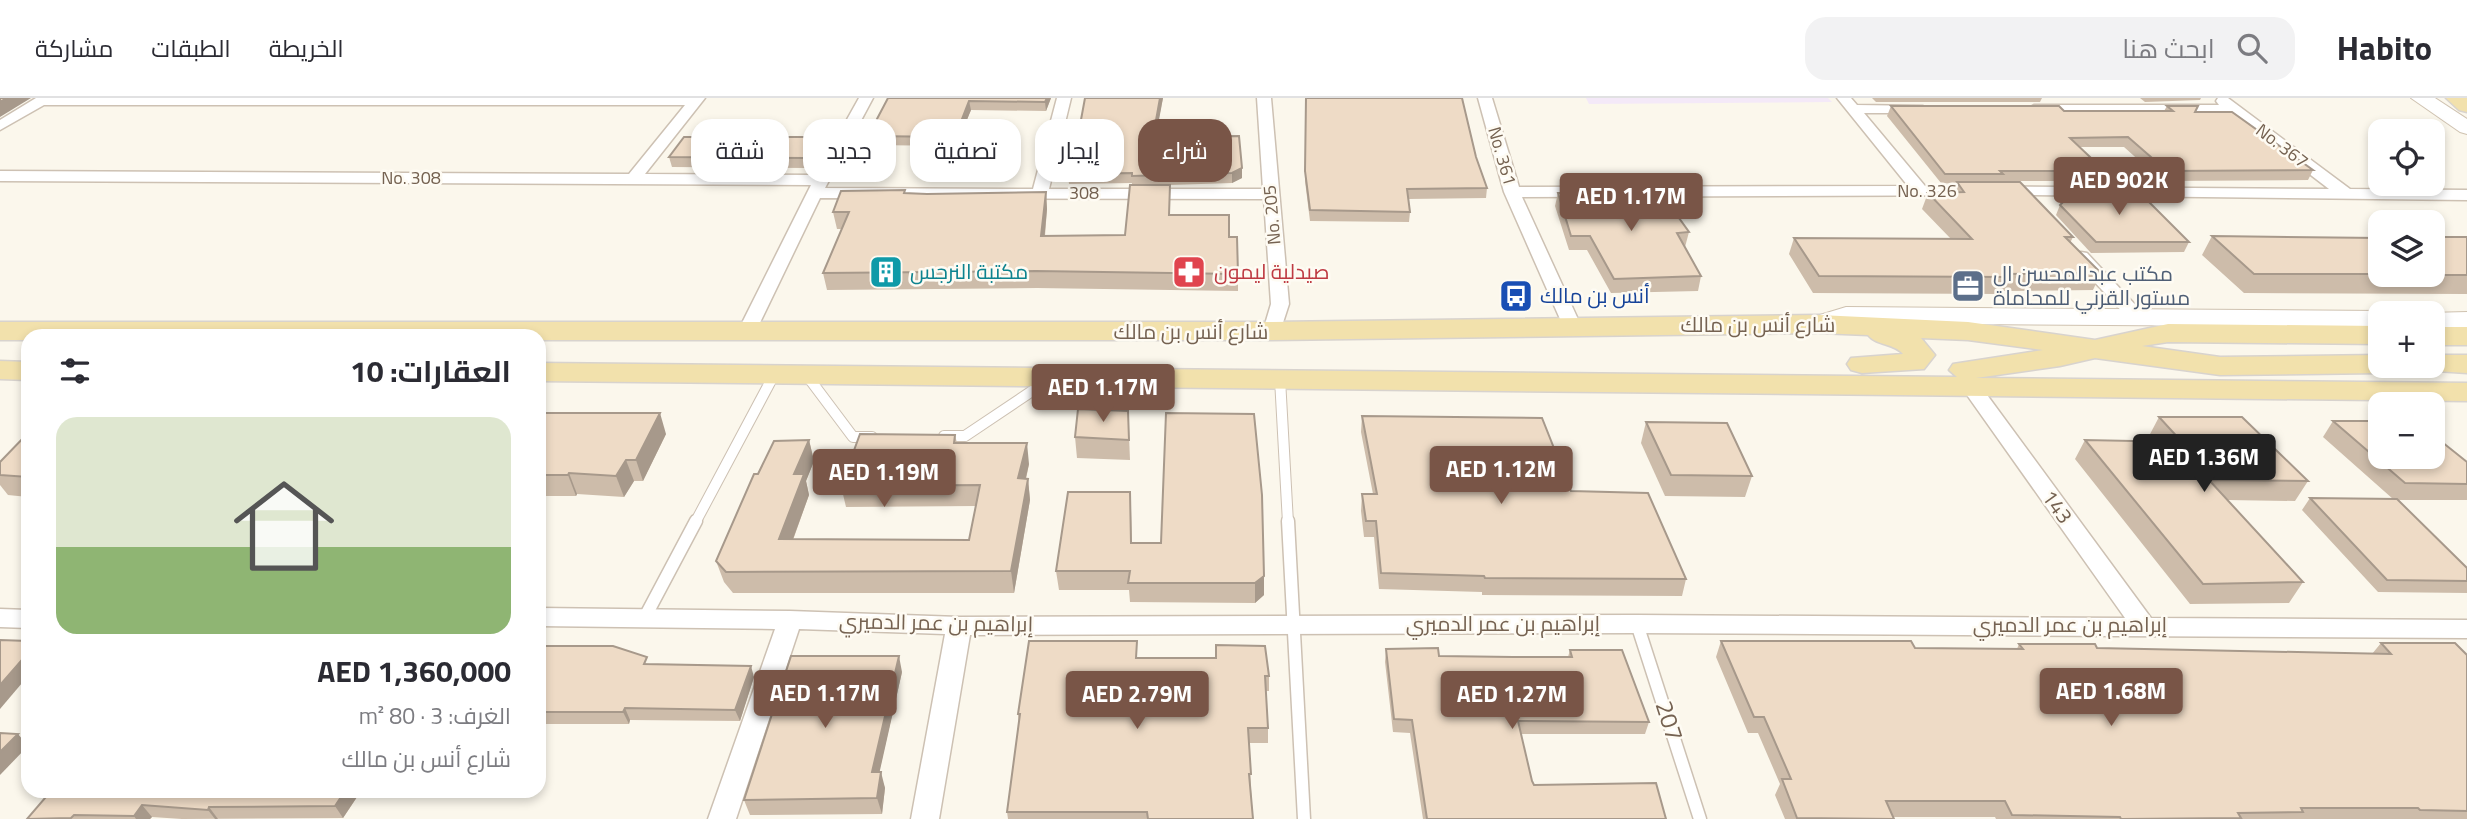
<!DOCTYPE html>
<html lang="ar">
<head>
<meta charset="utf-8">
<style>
  body { margin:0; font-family:"Titillium Web",Cairo,sans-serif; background:#f2f2f3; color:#2b2b33; direction:rtl; height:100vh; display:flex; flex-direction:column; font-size:26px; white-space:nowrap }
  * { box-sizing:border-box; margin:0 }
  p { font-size:23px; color:#7c7c81 }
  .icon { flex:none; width:38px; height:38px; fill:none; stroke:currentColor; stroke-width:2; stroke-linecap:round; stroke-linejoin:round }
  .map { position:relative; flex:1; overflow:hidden; direction:ltr }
  .panel { position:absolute; left:21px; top:231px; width:525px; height:469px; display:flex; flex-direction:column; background:#fff; border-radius:21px; box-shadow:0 4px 10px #0003; direction:rtl }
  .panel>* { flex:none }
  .banner { position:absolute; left:567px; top:21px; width:665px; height:63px; direction:rtl; display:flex; gap:14px }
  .tools { position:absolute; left:2368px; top:21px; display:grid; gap:14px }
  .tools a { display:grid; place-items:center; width:77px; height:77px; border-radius:14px; background:#fff; box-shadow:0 4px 10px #0003; font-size:35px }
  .price { position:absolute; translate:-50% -60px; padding:0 16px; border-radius:7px; background:#795547; color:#fff; font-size:23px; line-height:46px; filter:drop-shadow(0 2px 4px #0008) }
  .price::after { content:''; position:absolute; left:50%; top:42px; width:21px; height:16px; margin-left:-10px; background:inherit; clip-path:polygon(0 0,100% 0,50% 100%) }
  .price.active { background:#222; color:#fff }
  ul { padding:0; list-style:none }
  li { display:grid; align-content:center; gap:14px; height:371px; padding:0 35px }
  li+li { border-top:2px solid #e1e1e2 }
  li span { display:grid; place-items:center; height:217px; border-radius:21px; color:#555 }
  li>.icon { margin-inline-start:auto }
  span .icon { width:126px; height:126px; fill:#fffc; stroke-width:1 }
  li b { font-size:30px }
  h2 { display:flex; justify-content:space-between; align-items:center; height:84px; padding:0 35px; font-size:30px }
  .pill { padding:0 24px; border-radius:21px; background:#fff; box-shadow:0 4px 10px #0003; font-size:24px; line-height:63px }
  .pill.active { background:#795547; color:#fff }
  header { display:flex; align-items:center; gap:42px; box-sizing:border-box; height:98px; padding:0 35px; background:#fff; border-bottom:2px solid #e1e1e2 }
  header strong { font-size:33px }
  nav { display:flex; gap:38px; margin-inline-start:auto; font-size:24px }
  .search { width:490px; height:63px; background:#f2f2f3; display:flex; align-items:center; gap:18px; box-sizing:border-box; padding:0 24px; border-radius:21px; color:#7c7c81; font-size:26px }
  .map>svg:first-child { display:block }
</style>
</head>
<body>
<header>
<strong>Habito</strong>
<div class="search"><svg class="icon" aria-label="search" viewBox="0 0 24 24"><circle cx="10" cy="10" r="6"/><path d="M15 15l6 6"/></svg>ابحث هنا</div>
<nav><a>الخريطة</a><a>الطبقات</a><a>مشاركة</a></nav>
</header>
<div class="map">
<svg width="2467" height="721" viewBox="0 0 2467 721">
  <rect width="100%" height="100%" fill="#fbf7ec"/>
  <!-- education -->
  <polygon fill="#f4e9f8" points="1586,0 1828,0 1832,4 1589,6"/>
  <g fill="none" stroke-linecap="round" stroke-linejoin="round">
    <defs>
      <g id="lane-far1">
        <polyline points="805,275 853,339 872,339"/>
        <polyline points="1280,281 1288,425"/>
        <polyline points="944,338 965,338 1050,281"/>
        <polyline points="695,425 775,275"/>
      </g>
      <g id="lane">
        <polyline points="1288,423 1304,721"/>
        <polyline points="645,519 696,423"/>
        <polyline points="1637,526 1700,721"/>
      </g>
      <g id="street">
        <polygon points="36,0 705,0 645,76 816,77 859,0 873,0 825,90 1033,91 1057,0 1071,0 1049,91 1263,91 1257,0 1271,0 1289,206 1279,237 1265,237 1263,233 1271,206 1264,101 820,100 755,235 746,241 737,235 811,87 0,83 0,73 629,76 685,7 44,7 0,32 0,22"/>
        <polygon points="1478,0 1492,0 1519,89 1908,88 1837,0 1851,0 1857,7 1923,8 1925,11 1918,15 1864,15 1925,88 2329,91 2230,15 2034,15 2027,11 2034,7 2219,7 2216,3 2218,0 2228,0 2350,91 2467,92 2467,102 2021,97 1522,99 1582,230 1573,236 1564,230 1504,94"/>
        <polygon points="2081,154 2087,155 2141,213 2144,217 2141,221 2129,221 2075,163 2072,159 2075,155"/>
        <polygon points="1972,284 1979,286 2151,520 2467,522 2467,540 1637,535 970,537 939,721 911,721 945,536 799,531 736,721 708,721 775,531 539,528 539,510 790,513 959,519 1637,517 2125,520 1962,290"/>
        <polygon points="0,511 28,512 28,530 0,529"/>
      </g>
      <g id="secondary">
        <polygon points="2411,0 2435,0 2467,21 2467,36 2460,34"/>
        <polygon points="1846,209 2380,213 2388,215 2380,215 2380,229 1848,225 1819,234 1810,232 1806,226 1810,220"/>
        <polygon points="2467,214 2467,230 2432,230 2432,215 2428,215"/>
      </g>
      <g id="primary">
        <polygon points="2446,0 2467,0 2467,14 2459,12"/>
        <path d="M 1819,217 L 1968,224 L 2095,242 L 2168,226 L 2380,228 L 2380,246 L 2168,244 L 2142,248 L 2220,259 L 2380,257 L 2380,268 L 2394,268 L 2391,272 L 2380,275 L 2220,277 L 2095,260 L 2060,268 L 1976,280 L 2467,285 L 2467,303 L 539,283 L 539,265 L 1957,279 L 1949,272 L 1953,266 L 2043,252 L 1968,242 L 1921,240 L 1935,257 L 1924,271 L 1862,275 L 1851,272 L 1847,266 L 1851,260 L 1903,256 C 1894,245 1877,248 1868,237 L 1819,235 L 1272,242 L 539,242 L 539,238 L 28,238 L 28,242 L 0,242 L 0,224 L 1272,224 Z"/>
        <rect x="2432" y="229" width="35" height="18"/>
        <polygon points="2432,257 2467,257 2467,275 2421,272 2418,268 2432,268"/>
        <polygon points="0,263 28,264 28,282 0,281"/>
      </g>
    </defs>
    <!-- lane-far1 casing -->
    <use href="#lane-far1" stroke="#cdc1b3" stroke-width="12"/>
    <!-- lane casing -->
    <use href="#lane" stroke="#cdc1b3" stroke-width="15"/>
    <!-- street casing -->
    <use href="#street" stroke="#cdc1b3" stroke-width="3"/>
    <!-- secondary casing -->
    <use href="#secondary" stroke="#cfc2b0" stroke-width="2"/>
    <!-- primary casing -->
    <use href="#primary" stroke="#d8d3ce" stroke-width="3"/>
    <!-- lane-far1 -->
    <use href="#lane-far1" stroke="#fff" stroke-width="10"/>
    <!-- lane -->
    <use href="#lane" stroke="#fff" stroke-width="12"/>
    <!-- street -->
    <use href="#street" fill="#fff" fill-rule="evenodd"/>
    <!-- secondary -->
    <use href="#secondary" fill="#fff" fill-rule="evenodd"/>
    <!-- primary -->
    <use href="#primary" fill="#f2e1ac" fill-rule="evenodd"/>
  </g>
  <!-- wall -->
  <g fill="#cdbcaa">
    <polygon points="888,0 1051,0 1046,13 971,12 956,48 870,47 868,38"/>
    <polygon points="1085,0 1163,0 1155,39 1242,80 1232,85 1170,87 1170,117 1229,139 1238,176 1238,193 1037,190 827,192 823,175 842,131 837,131 833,114 905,92 905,95 927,96 1046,94 1047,111 1045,138 1125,137 1132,85 1069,86 1068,76 1078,38"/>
    <polygon points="1306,0 1476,59 1487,90 1486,100 1408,101 1410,114 1409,124 1310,123 1305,83"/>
    <polygon points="1872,0 2042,0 2040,4 1876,4"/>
    <polygon points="2140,0 2201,0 2200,2 2145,4"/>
    <polygon points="1891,8 2064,13 2164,13 2167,8 2195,14 2313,72 2308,82 2162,83 2124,49 2080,49 2109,77 2105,87 2088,87 2089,83 2001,83 2000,84 2073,139 2070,145 2101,175 2093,192 2001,193 2000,196 1813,195 1789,156 1794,140 1951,141 1922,111 1928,95 1954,94 1957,86 1941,85 1887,18"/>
    <polygon points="817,39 819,49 808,70 672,69 669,59"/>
    <polygon points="1558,95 1689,134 1685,149 1701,178 1698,193 1611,195 1587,152 1569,152 1555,108"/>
    <polygon points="2134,100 2189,144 2184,154 2091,155 2056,117 2060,107"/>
    <polygon points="2212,138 2380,177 2467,139 2467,196 2244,195 2202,157"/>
    <polygon points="1128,313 1130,362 1077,360 1075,339"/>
    <polygon points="539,315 666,336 643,383 634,383 624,399 577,396 576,398 539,398"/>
    <polygon points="1362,318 1571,393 1686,481 1682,498 1482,497 1482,494 1379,491 1374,439 1364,439 1361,413 1362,396 1373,396 1361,334"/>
    <polygon points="2159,319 2308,383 2295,403 2227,402 2303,484 2289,505 2190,506 2075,361 2085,342 2154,344 2149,338"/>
    <polygon points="2333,323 2467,364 2467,402 2397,402 2467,470 2467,495 2378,494 2302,412 2310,400 2393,401 2323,339"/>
    <polygon points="1646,324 1752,378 1745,399 1665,398 1641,345"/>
    <polygon points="28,335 28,399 8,397 0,387 0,364"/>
    <polygon points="955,337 957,345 1029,366 1026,381 1028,381 1030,402 1014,495 733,495 724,484 716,463 758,376 809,342 814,363 806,383 809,397 793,442 969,442 976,408 846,409 841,388"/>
    <polygon points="1131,413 1132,445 1161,445 1264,478 1264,497 1255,505 1130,504 1129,492 1059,492 1056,473"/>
    <polygon points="1721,543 1915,550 2017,551 2019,546 2097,550 2372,556 2381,545 2467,557 2467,721 1996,721 1995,719 1893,719 1894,721 1785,721 1775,697 1780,686 1758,635 1748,635 1716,559"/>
    <polygon points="539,548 650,566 754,579 740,623 630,622 629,626 539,626"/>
    <polygon points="1386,551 1439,558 1568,559 1570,552 1649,624 1645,636 1521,636 1532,683 1534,687 1666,721 1423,721 1410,635 1393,634 1385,564"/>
    <polygon points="1138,560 1269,578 1269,593 1266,593 1268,630 1268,645 1249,645 1251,691 1253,721 1008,721 1007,714 1019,626 1018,616"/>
    <polygon points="902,574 879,674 885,690 882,716 750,717 744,702"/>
    <polygon points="51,693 361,693 343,720 182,721 152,719 150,721 27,721"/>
  </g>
  <!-- shaded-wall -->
  <g fill="#a7998b">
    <polygon points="7,0 31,0 0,19 0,4"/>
    <polygon points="1047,0 1051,0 1046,13 1045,4"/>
    <polygon points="1160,0 1163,0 1154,49 1153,39"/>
    <polygon points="969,3 971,12 956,48 955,39"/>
    <polygon points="817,39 819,49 808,70 806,60"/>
    <polygon points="1242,70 1242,80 1232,85 1232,75"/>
    <polygon points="1046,94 1047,111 1043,155 1041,138"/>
    <polygon points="660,315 666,336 643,383 636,362"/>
    <polygon points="809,342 814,363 806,383 809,397 785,463 779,441 794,376"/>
    <polygon points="1027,345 1029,366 1021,401 1018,380"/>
    <polygon points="626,362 634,383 624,399 616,378"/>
    <polygon points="569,375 577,396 576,398 568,377"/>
    <polygon points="1028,381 1030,402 1014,495 1011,473"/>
    <polygon points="1264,478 1264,497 1255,505 1255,485"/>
    <polygon points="28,555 28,578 0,611 0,587"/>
    <polygon points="899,558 902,574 876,690 872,674"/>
    <polygon points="751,568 754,579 740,623 735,612"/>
    <polygon points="625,610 630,622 629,626 623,614"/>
    <polygon points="18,636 28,648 0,677 0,654"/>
    <polygon points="881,674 885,690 882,716 877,700"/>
    <polygon points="345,693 361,693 343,720 335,708"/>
    <polygon points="142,707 152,719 150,721 136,721 134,718"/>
    <polygon points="209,709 218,721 215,721 208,712"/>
  </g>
  <!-- building -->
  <g fill="#eedbc6" stroke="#a7998b" stroke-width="2">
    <polygon points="0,0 7,0 0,4"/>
    <polygon points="888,0 1047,0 1045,4 969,3 955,39 868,38"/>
    <polygon points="1085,0 1160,0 1153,39 1239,38 1242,70 1232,75 1132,78 1132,75 1068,76 1074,38 1078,38"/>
    <polygon points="1306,0 1462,0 1476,59 1487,90 1407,91 1410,114 1310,112 1305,73"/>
    <polygon points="1891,8 2059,8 2064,13 2173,13 2167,8 2198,8 2195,14 2232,14 2313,72 2167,73 2128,39 2070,40 2109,77 2092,77 2096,73 2000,73 2003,76 1945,76"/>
    <polygon points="684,39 817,39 806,60 669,59"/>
    <polygon points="1957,84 2020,84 2073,139 2065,139 2101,175 2004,176 2007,179 1819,178 1794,140 1972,141 1928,95 1964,94"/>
    <polygon points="1130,87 1170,87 1169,117 1229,117 1229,139 1237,139 1238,176 1036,173 823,175 849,114 833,114 841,93 905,92 904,95 927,96 1046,94 1041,138 1125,137"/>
    <polygon points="2078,90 2124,91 2134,100 2145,100 2189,144 2096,144 2060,107"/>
    <polygon points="1558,95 1661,95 1689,134 1677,135 1701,178 1614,181 1590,138 1571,138"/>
    <polygon points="2212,138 2380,140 2380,176 2254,176"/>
    <rect x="2432" y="139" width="35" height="38"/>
    <polygon points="1078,311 1128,313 1129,342 1075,339"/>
    <polygon points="539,315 660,315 636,362 626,362 616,378 569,375 568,377 539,377"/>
    <polygon points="1166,315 1254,316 1262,397 1264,478 1255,485 1128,485 1130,473 1056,473 1068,394 1130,394 1131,445 1161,445"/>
    <polygon points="1362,318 1542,320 1571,393 1648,395 1686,481 1485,480 1484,478 1381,475 1376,423 1366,423 1362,396 1377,396"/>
    <polygon points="2159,319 2242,319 2308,383 2209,382 2303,484 2203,486 2085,342 2182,344"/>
    <polygon points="2333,323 2380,323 2380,359 2432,359 2432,336 2467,364 2467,386 2405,385"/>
    <polygon points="1646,324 1727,325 1752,378 1671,377"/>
    <polygon points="28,335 28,379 0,377 0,364"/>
    <polygon points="860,336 955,337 954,345 1027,345 1018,380 1028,381 1011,473 726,474 716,463 754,376 758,376 774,343 809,342 794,376 804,376 779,441 969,442 980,387 841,388"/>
    <polygon points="2310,400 2397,401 2467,470 2467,483 2387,482"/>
    <polygon points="0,542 28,543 28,555 0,587"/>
    <polygon points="1029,543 1137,543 1136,560 1216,560 1216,547 1265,548 1269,578 1265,578 1268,630 1248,630 1251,676 1249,676 1253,721 1148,721 1147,714 1007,714 1020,616 1018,616"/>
    <polygon points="1721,543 1911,543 1915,550 2023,551 2019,546 2095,546 2097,550 2391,556 2381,545 2455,545 2467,557 2467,713 2420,712 2418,710 2301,710 2303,714 2238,715 2241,720 2121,721 2120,719 2012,717 2005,703 1886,703 1894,721 1797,720 1782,681 1791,681 1764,619 1754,619"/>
    <polygon points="539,548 613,548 647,559 644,566 751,568 735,612 625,610 623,614 539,614"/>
    <polygon points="1438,550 1439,558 1513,559 1572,559 1570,552 1622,552 1649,624 1518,623 1532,683 1534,687 1656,685 1666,721 1427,721 1412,622 1394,621 1386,551"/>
    <polygon points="791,558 899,558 872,674 881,674 877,700 744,702"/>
    <polygon points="0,635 18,636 0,654"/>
    <polygon points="51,693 345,693 335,708 209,709 208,712 142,707 134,718 74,717 71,720 27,721"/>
  </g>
  <!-- icons -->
  <defs>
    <symbol id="building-square" viewBox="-11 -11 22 22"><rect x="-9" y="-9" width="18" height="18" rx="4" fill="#0f9aa8" stroke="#fefbf3"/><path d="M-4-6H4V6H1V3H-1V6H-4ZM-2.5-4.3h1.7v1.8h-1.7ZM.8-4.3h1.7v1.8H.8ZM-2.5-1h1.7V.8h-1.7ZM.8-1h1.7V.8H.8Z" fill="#fff"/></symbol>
    <symbol id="pharmacy-square" viewBox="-11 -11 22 22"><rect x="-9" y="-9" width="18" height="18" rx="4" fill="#e0444e" stroke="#fefbf3"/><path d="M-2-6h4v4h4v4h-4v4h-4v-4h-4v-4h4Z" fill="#fff"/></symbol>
    <symbol id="office-square" viewBox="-11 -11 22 22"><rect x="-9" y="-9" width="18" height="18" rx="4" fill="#5c6f8a" stroke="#fefbf3"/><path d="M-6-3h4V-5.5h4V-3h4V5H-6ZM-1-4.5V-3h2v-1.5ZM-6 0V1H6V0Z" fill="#fff"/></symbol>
    <symbol id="bus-square" viewBox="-11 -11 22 22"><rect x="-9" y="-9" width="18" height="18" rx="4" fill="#1a4fb4" stroke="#fefbf3"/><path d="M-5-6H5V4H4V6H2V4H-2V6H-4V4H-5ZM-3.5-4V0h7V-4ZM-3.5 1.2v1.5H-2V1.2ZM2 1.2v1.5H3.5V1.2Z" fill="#fff"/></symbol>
  </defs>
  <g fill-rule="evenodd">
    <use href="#building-square" x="867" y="155" width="38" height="38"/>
    <use href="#pharmacy-square" x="1170" y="155" width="38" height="38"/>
    <use href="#office-square" x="1949" y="169" width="38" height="38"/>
    <use href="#bus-square" x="1497" y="179" width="38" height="38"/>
  </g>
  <g text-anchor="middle" stroke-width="5" stroke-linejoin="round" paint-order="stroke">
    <!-- far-street labels -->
    <g font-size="18" fill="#756251" stroke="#fefbf3">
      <text transform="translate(2282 48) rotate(37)" y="6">No. 367</text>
      <text transform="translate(1502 58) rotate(74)" y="6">No. 361</text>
      <text x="411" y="86">No. 308</text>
      <text x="1927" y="99">No. 326</text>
      <text x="1084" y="101">308</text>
      <text transform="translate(1272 117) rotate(-95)" y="6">No. 205</text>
    </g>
    <!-- culture labels -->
    <g font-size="21" fill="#0d838f" stroke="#fefbf3" text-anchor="start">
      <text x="910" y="181">مكتبة النرجس</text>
    </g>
    <!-- health labels -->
    <g font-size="21" fill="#be3a42" stroke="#fefbf3" text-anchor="start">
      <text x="1214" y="181">صيدلية ليمون</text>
    </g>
    <!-- service labels -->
    <g font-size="21" fill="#4e5e75" stroke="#fefbf3" text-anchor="start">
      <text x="1993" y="183">مكتب عبدالمحسن ال<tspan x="1993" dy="24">مستور القرني للمحاماة</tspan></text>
    </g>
    <!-- transit labels -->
    <g font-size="21" fill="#164399" stroke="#fefbf3" text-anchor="start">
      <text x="1540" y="205">أنس بن مالك</text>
    </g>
    <!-- street labels -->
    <g font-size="21" fill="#756251" stroke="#fefbf3">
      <text x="1758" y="234">شارع أنس بن مالك</text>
      <text x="1191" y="241">شارع أنس بن مالك</text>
      <text transform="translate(2057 409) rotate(54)" y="7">143</text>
      <text transform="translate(936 525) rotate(1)" y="7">إبراهيم بن عمر الدميري</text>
      <text x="1503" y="533">إبراهيم بن عمر الدميري</text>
      <text x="2070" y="534">إبراهيم بن عمر الدميري</text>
    </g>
    <!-- near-street labels -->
    <g font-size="24" fill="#756251" stroke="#fefbf3">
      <text transform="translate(1669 623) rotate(72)" y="8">207</text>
    </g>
  </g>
</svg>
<div class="tools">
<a><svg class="icon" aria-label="locate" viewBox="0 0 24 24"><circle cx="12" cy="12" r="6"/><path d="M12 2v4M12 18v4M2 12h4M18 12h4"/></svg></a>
<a><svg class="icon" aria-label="layers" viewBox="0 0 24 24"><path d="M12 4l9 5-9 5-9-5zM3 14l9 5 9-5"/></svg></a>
<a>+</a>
<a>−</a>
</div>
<b class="price" style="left:2119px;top:119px">AED 902K</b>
<b class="price" style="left:1631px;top:135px">AED 1.17M</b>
<b class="price" style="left:1103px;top:326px">AED 1.17M</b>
<b class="price active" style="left:2204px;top:396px">AED 1.36M</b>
<b class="price" style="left:1501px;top:408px">AED 1.12M</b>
<b class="price" style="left:884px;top:411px">AED 1.19M</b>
<b class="price" style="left:2111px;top:630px">AED 1.68M</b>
<b class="price" style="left:825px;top:632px">AED 1.17M</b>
<b class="price" style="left:1137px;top:633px">AED 2.79M</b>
<b class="price" style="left:1512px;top:633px">AED 1.27M</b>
<div class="banner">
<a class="pill active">شراء</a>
<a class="pill">إيجار</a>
<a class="pill">تصفية</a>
<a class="pill">جديد</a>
<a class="pill">شقة</a>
</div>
<section class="panel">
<h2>العقارات: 10<svg class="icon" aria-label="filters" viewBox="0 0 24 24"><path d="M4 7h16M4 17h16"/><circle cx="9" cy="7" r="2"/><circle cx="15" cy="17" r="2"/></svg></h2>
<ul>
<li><span style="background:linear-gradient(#dfe7d0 60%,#8fb573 0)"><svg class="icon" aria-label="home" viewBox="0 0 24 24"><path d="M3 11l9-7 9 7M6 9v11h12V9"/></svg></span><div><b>AED 1,360,000</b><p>الغرف: 3 · 80 m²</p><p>شارع أنس بن مالك</p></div></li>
</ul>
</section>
</div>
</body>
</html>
